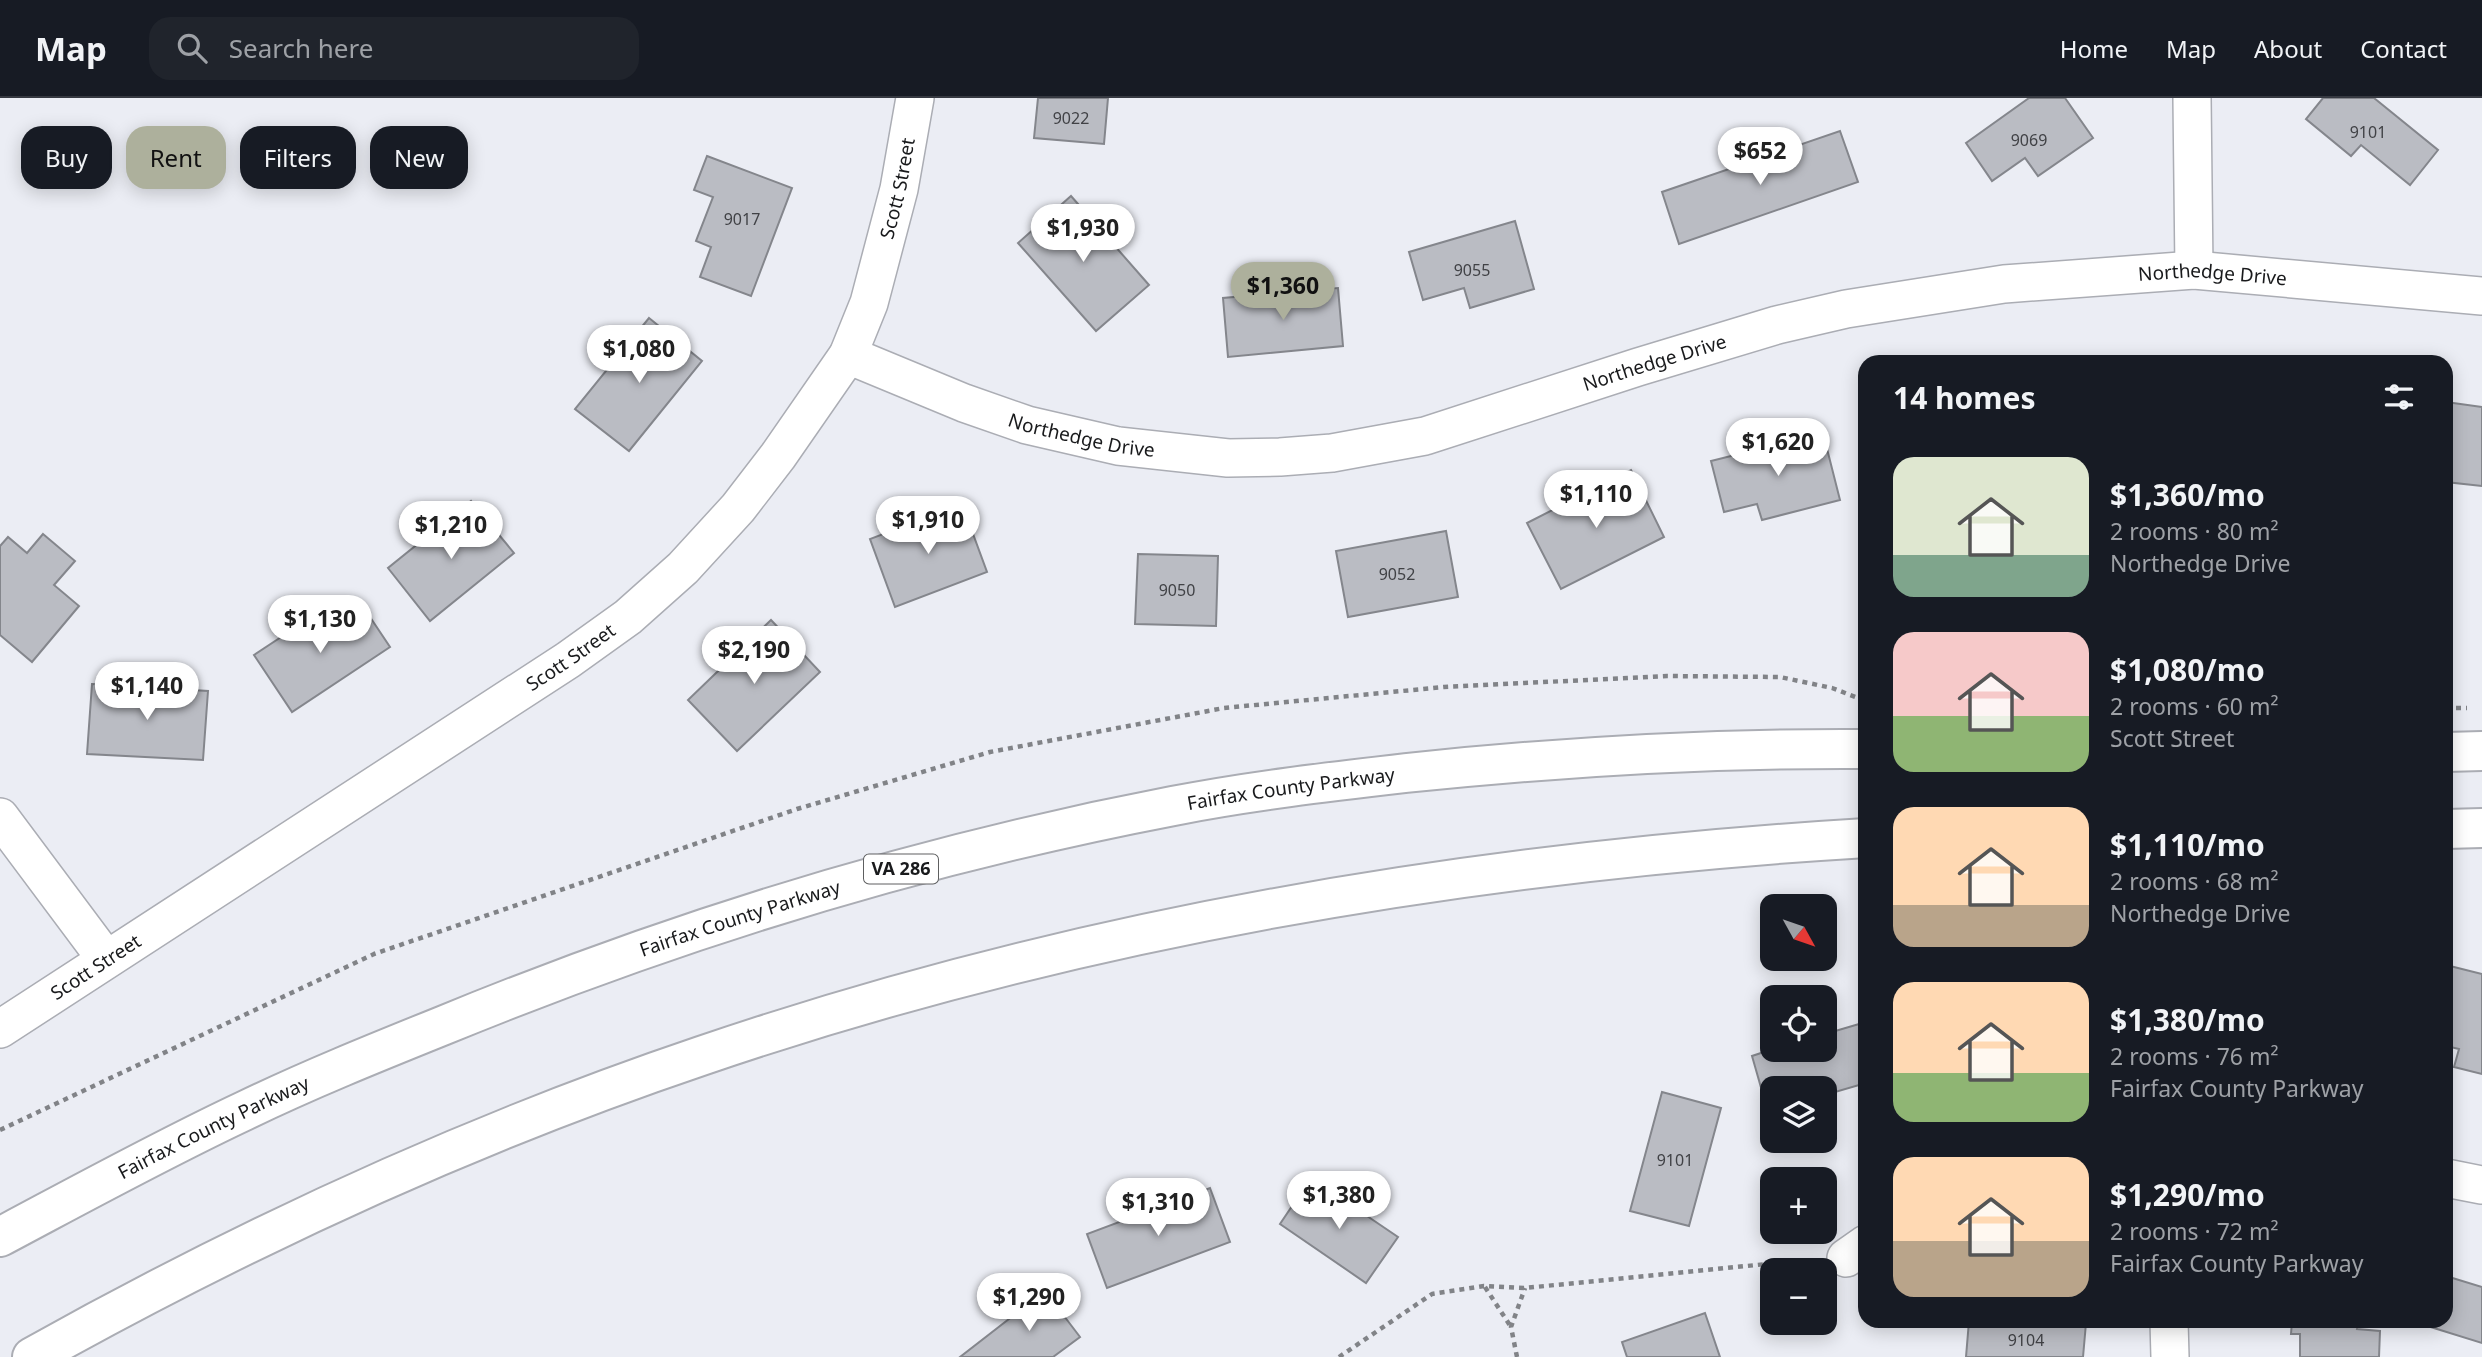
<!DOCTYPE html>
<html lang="en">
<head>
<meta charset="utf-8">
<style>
  body { margin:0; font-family:"Noto Sans",sans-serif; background:#20242c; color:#f1f3f6; height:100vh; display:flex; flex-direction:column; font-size:26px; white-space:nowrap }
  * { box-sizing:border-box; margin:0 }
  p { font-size:23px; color:#9ea1a6 }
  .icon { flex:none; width:38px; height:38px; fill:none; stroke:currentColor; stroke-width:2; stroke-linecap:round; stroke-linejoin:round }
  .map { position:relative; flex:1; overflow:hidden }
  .panel { position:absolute; left:1858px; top:257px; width:595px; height:973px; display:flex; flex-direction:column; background:#171b24; border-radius:21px; box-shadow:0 4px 18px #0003 }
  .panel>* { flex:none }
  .hud { position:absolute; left:21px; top:28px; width:665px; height:63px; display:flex; gap:14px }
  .needle { width:46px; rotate:130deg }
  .tools { position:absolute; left:1760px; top:796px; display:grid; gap:14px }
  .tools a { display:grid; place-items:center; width:77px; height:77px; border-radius:14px; background:#171b24; box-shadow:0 4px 18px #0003; font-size:35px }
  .price { position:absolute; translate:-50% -60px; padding:0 16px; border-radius:24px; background:#fff; color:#222; font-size:23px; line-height:46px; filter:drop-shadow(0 2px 4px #0008) }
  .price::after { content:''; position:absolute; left:50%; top:42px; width:21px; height:16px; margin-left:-10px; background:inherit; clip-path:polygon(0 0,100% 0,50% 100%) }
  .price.selected { background:#adb09c; color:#111 }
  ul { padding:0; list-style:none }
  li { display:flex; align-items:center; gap:21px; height:175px; padding:0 35px }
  li span { display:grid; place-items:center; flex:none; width:196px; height:140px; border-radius:21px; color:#555 }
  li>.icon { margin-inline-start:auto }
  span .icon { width:84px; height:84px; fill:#fffc; stroke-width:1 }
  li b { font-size:30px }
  h2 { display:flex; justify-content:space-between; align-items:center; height:84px; padding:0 35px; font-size:30px }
  .pill { padding:0 24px; border-radius:21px; background:#171b24; box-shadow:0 4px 18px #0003; font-size:24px; line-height:63px }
  .pill.selected { background:#adb09c; color:#111 }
  header { display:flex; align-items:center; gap:42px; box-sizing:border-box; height:98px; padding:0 35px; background:#171b24; border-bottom:2px solid #363941 }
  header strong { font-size:33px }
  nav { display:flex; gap:38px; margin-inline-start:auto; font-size:24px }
  .search { width:490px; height:63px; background:#20242c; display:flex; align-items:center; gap:18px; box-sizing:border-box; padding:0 24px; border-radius:21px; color:#9ea1a6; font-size:26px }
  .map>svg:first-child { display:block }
</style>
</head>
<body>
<header>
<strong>Map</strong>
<div class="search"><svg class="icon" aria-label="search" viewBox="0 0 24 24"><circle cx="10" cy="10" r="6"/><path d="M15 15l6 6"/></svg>Search here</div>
<nav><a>Home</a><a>Map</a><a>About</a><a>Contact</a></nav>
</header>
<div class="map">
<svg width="2482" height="1259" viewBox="0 0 2482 1259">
  <rect width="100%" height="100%" fill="#ebedf4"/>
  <!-- building -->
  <g fill="#babcc3" stroke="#84868c" stroke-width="2">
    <polygon points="1038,0 1108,0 1104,46 1034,40"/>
    <polygon points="2029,0 2065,0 2093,40 2038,78 2025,60 1992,83 1966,45"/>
    <polygon points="2323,0 2374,0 2438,52 2410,87 2361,47 2351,58 2306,21"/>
    <polygon points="1840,33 1858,84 1679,146 1662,94"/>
    <polygon points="707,58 792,90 751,198 700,179 711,149 696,143 713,99 694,92"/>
    <polygon points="1071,98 1149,187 1096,233 1018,145"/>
    <polygon points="1515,123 1534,191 1470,210 1464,190 1423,202 1409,154"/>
    <polygon points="1338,190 1343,248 1228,259 1223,200"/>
    <polygon points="649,220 702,263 629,353 575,311"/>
    <polygon points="2446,304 2482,309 2482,388 2446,384"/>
    <polygon points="1823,335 1840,402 1762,422 1757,406 1724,414 1711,363"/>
    <polygon points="1631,372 1664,439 1561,491 1527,425"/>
    <polygon points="471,403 514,455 430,523 388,470"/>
    <polygon points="962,406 987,474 895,509 870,441"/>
    <polygon points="1446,433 1458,499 1348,519 1336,453"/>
    <polygon points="43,436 75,463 54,487 79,508 32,564 0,537 0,448 8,439 27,455"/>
    <polygon points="1138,456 1218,458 1216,528 1135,526"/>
    <polygon points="362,507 390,549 292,614 254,557 322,512 332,526"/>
    <polygon points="771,522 820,574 737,653 688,602"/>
    <polygon points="92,586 208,593 203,662 87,656"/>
    <polygon points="2446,867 2482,876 2482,976 2454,969 2459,951 2446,948"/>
    <polygon points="1859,926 1866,948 1866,985 1825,997 1825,990 1773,990 1773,1013 1768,1014 1752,958 1773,951 1825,952 1825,936"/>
    <polygon points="1662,994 1721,1010 1689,1128 1630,1113"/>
    <polygon points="1311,1080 1398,1139 1366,1185 1280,1126"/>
    <polygon points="1210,1090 1230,1144 1107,1190 1087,1136"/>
    <polygon points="2446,1178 2482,1189 2482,1245 2421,1226 2422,1223 2446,1223"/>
    <polygon points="1045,1193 1080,1239 1053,1259 960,1259"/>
    <polygon points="1705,1215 1720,1259 1627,1259 1622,1244"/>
    <polygon points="1969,1223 2086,1225 2083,1259 1966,1259"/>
    <polygon points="2292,1223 2358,1223 2357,1231 2380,1233 2379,1259 2300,1259 2300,1236 2291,1236"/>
  </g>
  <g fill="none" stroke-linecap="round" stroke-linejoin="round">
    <defs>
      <g id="street">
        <polyline points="2192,0 2194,172"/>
        <path id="s1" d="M 848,257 L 964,305 L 1027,327 L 1118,348 L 1228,360 L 1280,359 L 1332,355 L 1425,338 L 1638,269 L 1777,227 L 1846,211 L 2004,186 L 2194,172 L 2482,198"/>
        <polyline points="0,719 106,861"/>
        <path id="s2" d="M 0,931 L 568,562 L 628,519 L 683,470 L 738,410 L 778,358 L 848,257 L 869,205 L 899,91 L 915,0"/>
        <polyline points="2446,1080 2482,1087"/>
        <polyline points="1846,1160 1866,1146"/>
        <polyline points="2169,1223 2170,1259"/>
      </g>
      <g id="highway">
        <polyline points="2446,654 2482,653"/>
        <polyline points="2446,731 2482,730"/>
        <path id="s3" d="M 0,1139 C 81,1096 161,1052 244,1013 C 308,982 375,955 442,928 C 678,831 922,756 1173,708 C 1250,693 1328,684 1406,675 C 1558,659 1712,650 1866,651"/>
        <path d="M 32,1259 C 245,1140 470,1036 701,958 C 1075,830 1471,764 1866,740"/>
      </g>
    </defs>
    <!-- street casing -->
    <use href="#street" stroke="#abadb4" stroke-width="40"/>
    <!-- highway casing -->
    <use href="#highway" stroke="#abadb4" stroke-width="42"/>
    <!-- path -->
    <g stroke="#818387" stroke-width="4.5" stroke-dasharray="5 5" stroke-linecap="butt">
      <polyline points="2446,610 2467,610"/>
      <polyline points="0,1032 374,856 797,711 990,654 1224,610 1444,589 1667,578 1780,579 1832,590 1866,603"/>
      <polyline points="1485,1189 1511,1229"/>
      <polyline points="1339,1259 1432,1196 1484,1188 1525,1190 1807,1162"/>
      <polyline points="1517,1259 1511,1229 1525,1190"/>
    </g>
    <!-- street -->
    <use href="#street" stroke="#fff" stroke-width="37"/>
    <!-- highway -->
    <use href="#highway" stroke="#fff" stroke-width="38"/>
  </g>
  <g text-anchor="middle" stroke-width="5" stroke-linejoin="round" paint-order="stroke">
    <!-- number labels -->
    <g font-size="16" fill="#414246">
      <text x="1071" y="26">9022</text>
      <text x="2368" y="40">9101</text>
      <text x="2029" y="48">9069</text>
      <text x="742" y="127">9017</text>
      <text x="1472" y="178">9055</text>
      <text x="1397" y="482">9052</text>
      <text x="1177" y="498">9050</text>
      <text x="1675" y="1068">9101</text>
      <text x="2026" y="1248">9104</text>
    </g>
    <!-- shield labels -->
    <rect fill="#fff" stroke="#5e5f60" stroke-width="2" x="864" y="756.5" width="74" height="29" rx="5"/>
    <g font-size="18" font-weight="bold" fill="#191a1c">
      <text x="901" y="777">VA 286</text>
    </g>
    <!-- street labels -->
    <g font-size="19" fill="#191a1c" stroke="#fff">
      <text dy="7" stroke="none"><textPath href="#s2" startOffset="1269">Scott Street</textPath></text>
      <text dy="7" stroke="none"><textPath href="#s1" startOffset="1404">Northedge Drive</textPath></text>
      <text dy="7" stroke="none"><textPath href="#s1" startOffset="836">Northedge Drive</textPath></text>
      <text dy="7" stroke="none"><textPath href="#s1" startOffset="248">Northedge Drive</textPath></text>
      <text dy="7" stroke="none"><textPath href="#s2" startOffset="681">Scott Street</textPath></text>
      <text dy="7" stroke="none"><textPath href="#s3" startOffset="1374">Fairfax County Parkway</textPath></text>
      <text dy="7" stroke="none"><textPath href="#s3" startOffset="807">Fairfax County Parkway</textPath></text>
      <text dy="7" stroke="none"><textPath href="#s2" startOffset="114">Scott Street</textPath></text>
      <text dy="7" stroke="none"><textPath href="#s3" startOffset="240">Fairfax County Parkway</textPath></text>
    </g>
  </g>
</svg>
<div class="tools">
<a><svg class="needle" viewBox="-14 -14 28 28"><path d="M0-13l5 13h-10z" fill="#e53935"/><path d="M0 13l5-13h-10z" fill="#9ea1a6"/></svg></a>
<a><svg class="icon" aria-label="locate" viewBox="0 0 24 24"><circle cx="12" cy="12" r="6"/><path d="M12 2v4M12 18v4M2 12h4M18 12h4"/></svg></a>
<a><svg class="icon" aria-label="layers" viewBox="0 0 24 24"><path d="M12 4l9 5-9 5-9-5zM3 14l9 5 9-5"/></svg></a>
<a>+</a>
<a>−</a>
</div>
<b class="price" style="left:1760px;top:89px">$652</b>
<b class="price" style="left:1083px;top:166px">$1,930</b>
<b class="price selected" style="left:1283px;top:224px">$1,360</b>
<b class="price" style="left:639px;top:287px">$1,080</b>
<b class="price" style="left:1778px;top:380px">$1,620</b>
<b class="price" style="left:1596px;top:432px">$1,110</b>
<b class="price" style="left:928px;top:458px">$1,910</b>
<b class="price" style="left:451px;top:463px">$1,210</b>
<b class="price" style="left:320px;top:557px">$1,130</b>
<b class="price" style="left:754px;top:588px">$2,190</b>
<b class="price" style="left:147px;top:624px">$1,140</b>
<b class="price" style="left:1339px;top:1133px">$1,380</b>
<b class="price" style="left:1158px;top:1140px">$1,310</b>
<b class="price" style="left:1029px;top:1235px">$1,290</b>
<div class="hud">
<a class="pill">Buy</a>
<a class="pill selected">Rent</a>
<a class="pill">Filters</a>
<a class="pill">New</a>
</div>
<section class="panel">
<h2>14 homes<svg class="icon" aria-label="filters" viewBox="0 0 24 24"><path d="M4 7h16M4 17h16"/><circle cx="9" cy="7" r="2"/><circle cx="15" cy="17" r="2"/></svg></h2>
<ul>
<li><span style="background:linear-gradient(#dfe7d0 70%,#7fa58c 0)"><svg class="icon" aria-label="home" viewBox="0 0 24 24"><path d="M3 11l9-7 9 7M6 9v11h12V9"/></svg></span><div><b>$1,360/mo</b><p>2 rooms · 80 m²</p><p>Northedge Drive</p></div></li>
<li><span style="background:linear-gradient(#f6c9c9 60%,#8fb573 0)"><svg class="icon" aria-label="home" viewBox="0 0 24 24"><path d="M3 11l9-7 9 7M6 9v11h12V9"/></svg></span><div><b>$1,080/mo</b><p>2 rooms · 60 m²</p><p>Scott Street</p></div></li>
<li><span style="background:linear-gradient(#ffd9b3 70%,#b9a48a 0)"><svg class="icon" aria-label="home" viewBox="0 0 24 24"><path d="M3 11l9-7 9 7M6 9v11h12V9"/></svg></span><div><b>$1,110/mo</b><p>2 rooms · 68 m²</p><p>Northedge Drive</p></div></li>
<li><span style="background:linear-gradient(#ffd9b3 65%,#8fb573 0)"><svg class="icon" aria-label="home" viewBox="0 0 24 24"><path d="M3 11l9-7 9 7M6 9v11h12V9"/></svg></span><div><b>$1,380/mo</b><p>2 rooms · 76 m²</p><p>Fairfax County Parkway</p></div></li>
<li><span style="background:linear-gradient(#ffd9b3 60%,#b9a48a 0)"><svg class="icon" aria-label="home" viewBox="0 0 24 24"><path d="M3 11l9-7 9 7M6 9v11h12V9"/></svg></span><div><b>$1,290/mo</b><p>2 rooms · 72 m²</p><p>Fairfax County Parkway</p></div></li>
</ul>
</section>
</div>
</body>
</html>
